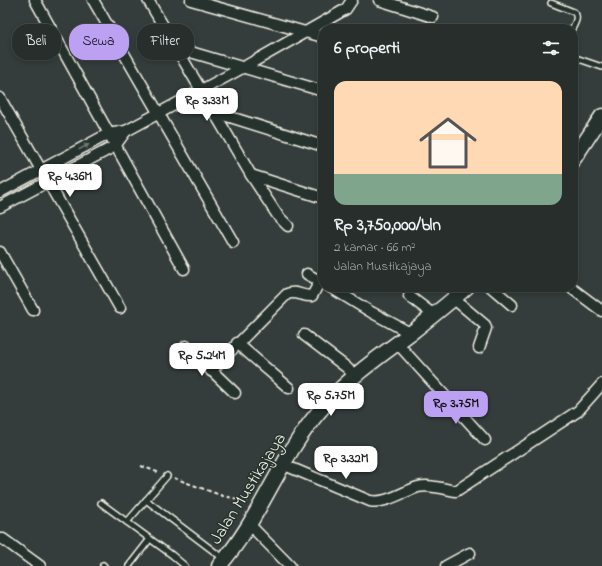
<!DOCTYPE html>
<html lang="id">
<head>
<meta charset="utf-8">
<style>
  body { margin:0; font-family:"Indie Flower",sans-serif; background:#333a38; color:#f1f3f6; height:100vh; display:flex; flex-direction:column; font-size:15px; white-space:nowrap }
  * { box-sizing:border-box; margin:0 }
  p { font-size:13px; color:#a4a8a9 }
  .icon { flex:none; width:22px; height:22px; fill:none; stroke:currentColor; stroke-width:2; stroke-linecap:round; stroke-linejoin:round }
  .map { position:relative; flex:1; overflow:hidden }
  .details { position:absolute; left:318px; top:24px; width:260px; height:268px; display:flex; flex-direction:column; background:#272e2c; border-radius:16px; box-shadow:0 2px 6px #0003,0 0 0 1px #434a48 }
  .details>* { flex:none }
  .guide { position:absolute; left:12px; top:24px; width:246px; height:36px; display:flex; gap:8px }
  .price { position:absolute; translate:-50% -34px; padding:0 9px; border-radius:8px; background:#fff; color:#222; font-size:13px; line-height:26px; filter:drop-shadow(0 1px 2px #0008) }
  .price::after { content:''; position:absolute; left:50%; top:24px; width:12px; height:9px; margin-left:-6px; background:inherit; clip-path:polygon(0 0,100% 0,50% 100%) }
  .price.on { background:#bca0f2; color:#111 }
  ul { padding:0; list-style:none }
  li { display:grid; align-content:center; gap:8px; height:212px; padding:0 16px }
  li+li { border-top:1px solid #434a48 }
  li span { display:grid; place-items:center; height:124px; border-radius:12px; color:#555 }
  li>.icon { margin-inline-start:auto }
  span .icon { width:72px; height:72px; fill:#fffc; stroke-width:1 }
  li b { font-size:17px }
  h2 { display:flex; justify-content:space-between; align-items:center; height:48px; padding:0 16px; font-size:17px }
  .pill { padding:0 14px; border-radius:16px; background:#272e2c; box-shadow:0 2px 6px #0003,0 0 0 1px #434a48; font-size:14px; line-height:36px }
  .pill.on { background:#bca0f2; color:#111 }
  .map>svg:first-child { display:block }
</style>
</head>
<body>
<div class="map">
<svg width="602" height="566" viewBox="0 0 602 566">
  <rect width="100%" height="100%" fill="#343d3b"/>
  <filter id="ink" filterUnits="userSpaceOnUse"><feTurbulence type="fractalNoise" baseFrequency=".025" numOctaves="2"/><feDisplacementMap in="SourceGraphic" scale="8" xChannelSelector="R" yChannelSelector="G"/><feConvolveMatrix kernelMatrix="1 2 1 2 8 2 1 2 1" color-interpolation-filters="sRGB"/></filter>
  <g filter="url(#ink)">
    <g fill="none" stroke-linecap="round" stroke-linejoin="round">
      <defs>
        <g id="service">
          <path d="M 551,3 L 574,12 C 579,17 575,23 572,29"/>
          <polyline points="573,57 602,67"/>
          <polyline points="146,500 224,559"/>
          <polyline points="101,503 172,555 185,566"/>
          <polyline points="127,522 167,476"/>
          <polyline points="103,565 104,566"/>
          <polyline points="129,566 150,539"/>
        </g>
        <g id="minor">
          <polyline points="35,0 184,269"/>
          <polyline points="93,0 233,242"/>
          <polyline points="148,0 251,175 278,216 288,226"/>
          <polyline points="191,0 323,37"/>
          <polyline points="379,0 433,17"/>
          <polyline points="177,48 323,91"/>
          <polyline points="0,98 120,308"/>
          <polyline points="214,112 323,146"/>
          <polyline points="251,175 323,198"/>
          <polyline points="0,192 108,134 126,131 244,67 346,9 352,0"/>
          <polyline points="0,207 115,146 126,131"/>
          <polyline points="0,252 33,310"/>
          <polyline points="307,274 323,283"/>
          <polyline points="330,287 371,312 410,333"/>
          <polyline points="491,287 512,305"/>
          <polyline points="570,287 602,311"/>
          <polyline points="409,296 434,315"/>
          <polyline points="454,299 485,325 486,328 479,348"/>
          <polyline points="304,335 346,367 355,376"/>
          <polyline points="237,343 289,388"/>
          <polyline points="397,343 485,440"/>
          <polyline points="186,346 235,393"/>
          <path d="M 211,371 L 287,294 C 296,290 303,297 312,296 L 320,281"/>
          <path d="M 282,464 L 370,501 C 386,504 402,492 418,487 C 430,484 444,489 456,491 L 578,411 L 602,384"/>
          <polyline points="249,524 290,566"/>
          <polyline points="0,539 3,539 40,566"/>
          <polyline points="446,566 470,553"/>
        </g>
        <g id="secondary">
          <polyline points="573,160 602,116"/>
          <path d="M 219,566 C 261,519 280,455 323,407 C 348,378 380,356 411,333 C 430,318 449,303 467,287"/>
        </g>
      </defs>
      <!-- service casing -->
      <use href="#service" stroke="#f4f1e8" stroke-width="8"/>
      <!-- minor casing -->
      <use href="#minor" stroke="#f4f1e8" stroke-width="13"/>
      <!-- secondary casing -->
      <use href="#secondary" stroke="#f4f1e8" stroke-width="17"/>
      <!-- path -->
      <g stroke="#f4f1e8" stroke-width="2" stroke-dasharray="4 3" stroke-linecap="butt">
        <polyline points="141,466 160,473"/>
        <polyline points="174,478 223,496 248,501"/>
      </g>
      <!-- service -->
      <use href="#service" stroke="#26332d" stroke-width="5"/>
      <!-- minor -->
      <use href="#minor" stroke="#26332d" stroke-width="10"/>
      <!-- secondary -->
      <use href="#secondary" stroke="#26332d" stroke-width="14"/>
    </g>
    <!-- one-way arrows -->
    <defs><path id="oneway-solid" d="M-6-.8H1V-3.2L6.5 0L1 3.2V.8H-6Z"/></defs>
    <use fill="#6e766e" href="#oneway-solid" transform="translate(84 147) rotate(-28)"/>
  </g>
  <g text-anchor="middle" stroke-width="3" stroke-linejoin="round" paint-order="stroke">
    <!-- street labels -->
    <g font-size="17" fill="#f4f1e8" stroke="#26332d">
      <text transform="translate(247 488) rotate(-58)" y="6">Jalan Mustikajaya</text>
    </g>
  </g>
</svg>
<b class="price" style="left:207px;top:122px">Rp 3.33M</b>
<b class="price" style="left:70px;top:198px">Rp 4.36M</b>
<b class="price" style="left:202px;top:377px">Rp 5.24M</b>
<b class="price" style="left:331px;top:417px">Rp 5.75M</b>
<b class="price on" style="left:456px;top:425px">Rp 3.75M</b>
<b class="price" style="left:346px;top:480px">Rp 3.32M</b>
<div class="guide">
<a class="pill">Beli</a>
<a class="pill on">Sewa</a>
<a class="pill">Filter</a>
</div>
<section class="details">
<h2>6 properti<svg class="icon" aria-label="filters" viewBox="0 0 24 24"><path d="M4 7h16M4 17h16"/><circle cx="9" cy="7" r="2"/><circle cx="15" cy="17" r="2"/></svg></h2>
<ul>
<li><span style="background:linear-gradient(#ffd9b3 75%,#7fa58c 0)"><svg class="icon" aria-label="home" viewBox="0 0 24 24"><path d="M3 11l9-7 9 7M6 9v11h12V9"/></svg></span><div><b>Rp 3,750,000/bln</b><p>2 kamar · 66 m²</p><p>Jalan Mustikajaya</p></div></li>
</ul>
</section>
</div>
</body>
</html>
